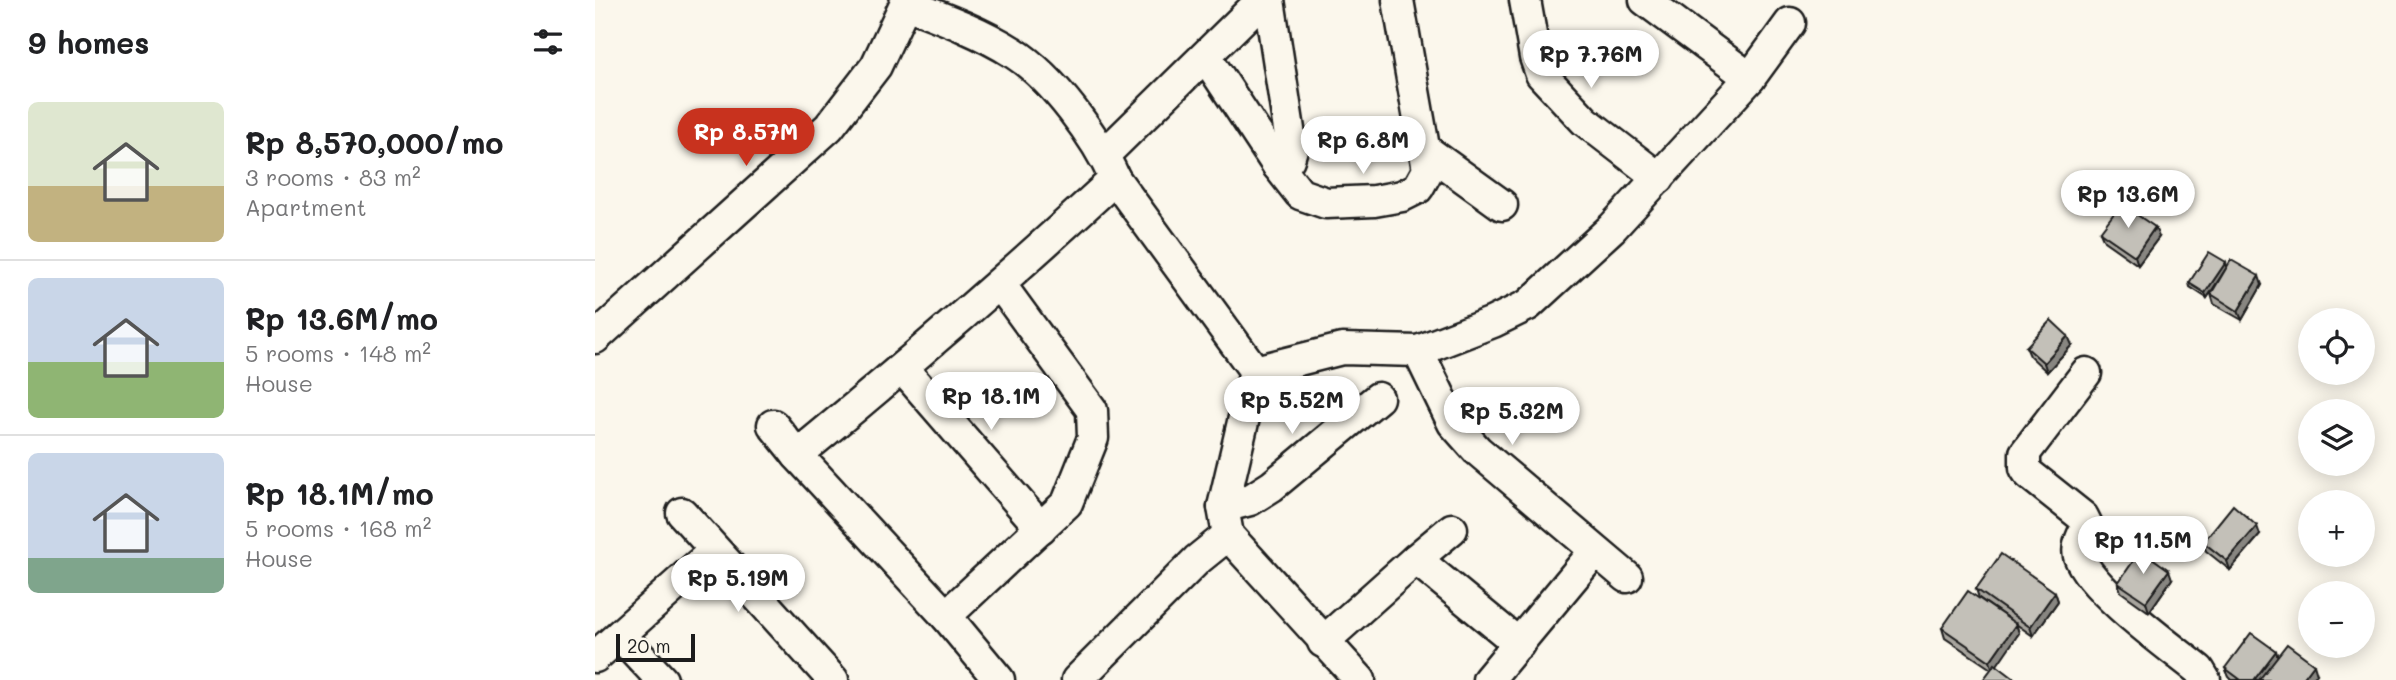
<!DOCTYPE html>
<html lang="en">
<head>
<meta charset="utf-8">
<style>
  body { margin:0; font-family:Mali,sans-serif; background:#f6f6f6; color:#202124; height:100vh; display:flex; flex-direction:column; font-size:26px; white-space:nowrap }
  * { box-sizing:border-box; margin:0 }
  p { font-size:23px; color:#757577 }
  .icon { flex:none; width:38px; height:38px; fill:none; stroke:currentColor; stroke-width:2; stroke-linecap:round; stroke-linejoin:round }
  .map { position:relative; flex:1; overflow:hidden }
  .drawer { display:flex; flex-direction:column; background:#fff; width:595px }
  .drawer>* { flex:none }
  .tools { position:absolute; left:1703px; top:308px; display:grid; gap:14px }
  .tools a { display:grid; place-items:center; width:77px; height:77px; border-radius:50%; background:#fff; box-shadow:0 4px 18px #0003; font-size:35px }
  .scale { position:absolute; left:21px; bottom:18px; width:79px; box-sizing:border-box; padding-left:7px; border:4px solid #1c1c1c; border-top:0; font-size:19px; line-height:24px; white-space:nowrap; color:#1c1c1c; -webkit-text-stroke:5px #fbf7ec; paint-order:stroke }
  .price { position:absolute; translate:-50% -60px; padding:0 16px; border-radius:24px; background:#fff; color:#222; font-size:23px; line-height:46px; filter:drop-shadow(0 2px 4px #0008) }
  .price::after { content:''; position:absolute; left:50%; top:42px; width:21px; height:16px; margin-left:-10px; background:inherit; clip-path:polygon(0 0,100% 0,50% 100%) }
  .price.current { background:#c8321e; color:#fff }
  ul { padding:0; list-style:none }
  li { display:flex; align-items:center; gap:21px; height:175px; padding:0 28px }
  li+li { border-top:2px solid #e0e0e0 }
  li span { display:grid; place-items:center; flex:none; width:196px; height:140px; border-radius:10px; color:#555 }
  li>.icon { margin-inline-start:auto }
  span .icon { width:84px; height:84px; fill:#fffc; stroke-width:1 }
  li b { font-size:30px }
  h2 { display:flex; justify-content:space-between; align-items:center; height:84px; padding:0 28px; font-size:30px }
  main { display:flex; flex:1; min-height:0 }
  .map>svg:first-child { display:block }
</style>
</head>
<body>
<main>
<section class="drawer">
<h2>9 homes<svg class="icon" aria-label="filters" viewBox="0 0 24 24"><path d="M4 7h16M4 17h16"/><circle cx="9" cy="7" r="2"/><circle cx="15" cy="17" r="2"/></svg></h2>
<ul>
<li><span style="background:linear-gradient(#dfe7d0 60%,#c2b280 0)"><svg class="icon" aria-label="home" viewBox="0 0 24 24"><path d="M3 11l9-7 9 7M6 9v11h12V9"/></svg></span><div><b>Rp 8,570,000/mo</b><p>3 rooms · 83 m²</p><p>Apartment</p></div></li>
<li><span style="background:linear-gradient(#c9d6e8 60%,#8fb573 0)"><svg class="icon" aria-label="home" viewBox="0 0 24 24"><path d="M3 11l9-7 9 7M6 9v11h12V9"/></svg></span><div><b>Rp 13.6M/mo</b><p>5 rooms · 148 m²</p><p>House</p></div></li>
<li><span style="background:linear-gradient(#c9d6e8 75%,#7fa58c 0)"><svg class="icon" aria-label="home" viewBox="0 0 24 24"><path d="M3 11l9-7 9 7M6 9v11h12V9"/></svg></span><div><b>Rp 18.1M/mo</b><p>5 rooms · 168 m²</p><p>House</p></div></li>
</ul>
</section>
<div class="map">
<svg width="1801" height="680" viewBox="0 0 1801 680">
  <rect width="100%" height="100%" fill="#fbf7ec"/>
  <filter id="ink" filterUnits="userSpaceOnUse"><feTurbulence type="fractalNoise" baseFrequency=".0143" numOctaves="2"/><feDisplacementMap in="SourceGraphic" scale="14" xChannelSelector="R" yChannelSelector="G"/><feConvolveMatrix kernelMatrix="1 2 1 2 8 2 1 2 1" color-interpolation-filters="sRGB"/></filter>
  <g filter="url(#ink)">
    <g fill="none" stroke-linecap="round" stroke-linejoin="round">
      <defs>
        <g id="minor">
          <polyline points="674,0 697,149 694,159 683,166"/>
          <polyline points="930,0 940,57 946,74 990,121 1064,178"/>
          <polyline points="1050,0 1155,78"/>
          <path d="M 311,4 C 348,18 386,32 419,53 C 458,78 502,138 520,179 L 660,371"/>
          <polyline points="611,57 683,166 705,194 731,203 779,201 807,196 823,188 833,170 803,0"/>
          <polyline points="828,148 907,205"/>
          <polyline points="509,155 667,0"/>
          <polyline points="0,338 234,127 281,66 312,0"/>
          <polyline points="823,351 858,423 882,450 1032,577"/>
          <polyline points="308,369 446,528"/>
          <path d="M 1491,373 L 1430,453 L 1430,468 L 1434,474 L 1488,517 L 1492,525 C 1488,535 1481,546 1484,556 C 1496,590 1574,646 1604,670 L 1610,680"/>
          <polyline points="178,425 202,455 351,616 404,680"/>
          <path d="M 202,455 C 311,366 417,274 520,179"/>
          <polyline points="628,507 655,500 677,486 783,398"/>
          <polyline points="87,513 238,680"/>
          <polyline points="633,535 765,680"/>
          <polyline points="821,559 924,644"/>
          <polyline points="351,616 472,503 498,438 497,410 405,284"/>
          <polyline points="25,635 67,680"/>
          <polyline points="728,642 821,559 857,529"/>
          <polyline points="0,657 119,551"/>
          <polyline points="482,680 602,560 633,535 628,507 660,371 747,349 823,351 898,322 933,305 1017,228 1155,78 1195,23"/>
          <polyline points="893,680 1000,551"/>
        </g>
      </defs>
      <!-- minor casing -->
      <use href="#minor" stroke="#1c1c1c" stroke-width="35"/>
      <!-- minor -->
      <use href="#minor" stroke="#fbf7ec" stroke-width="30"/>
    </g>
    <!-- wall -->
    <g fill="#a8a59e" stroke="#1c1c1c" stroke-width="2">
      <polygon points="1505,232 1564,237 1543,265 1509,241"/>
      <polygon points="1632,266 1667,285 1647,320 1619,304 1616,294 1626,276 1612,298 1595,287 1594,283"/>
      <polygon points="1477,345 1452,372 1435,356 1431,347"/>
      <polygon points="1665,535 1635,570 1611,551 1608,542"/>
      <polygon points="1577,579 1554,612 1526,592 1523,583"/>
      <polygon points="1381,589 1460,592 1463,601 1438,636 1421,624 1424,633 1396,669 1350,638 1347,628 1414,619 1384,598"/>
      <polygon points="1681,651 1682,656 1722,674 1717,680 1637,680 1634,677 1630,668"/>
    </g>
    <!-- shaded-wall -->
    <g fill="#888681" stroke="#1c1c1c" stroke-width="2">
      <polygon points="1560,227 1564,237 1543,265 1540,256"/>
      <polygon points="1631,262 1632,267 1612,298 1610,293"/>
      <polygon points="1664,276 1667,285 1647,320 1643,311"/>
      <polygon points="1473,336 1477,345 1452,372 1449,363"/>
      <polygon points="1662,526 1665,535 1635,570 1632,561"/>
      <polygon points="1574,570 1577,579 1554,612 1551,602"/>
      <polygon points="1460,592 1463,601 1438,636 1435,627"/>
      <polygon points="1421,624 1424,633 1398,671 1395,661"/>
      <polygon points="1681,651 1684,661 1669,680 1659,680"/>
      <polygon points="1719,664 1722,674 1717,680 1707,680"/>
    </g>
    <!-- building -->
    <g fill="#c3c0b8" stroke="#1c1c1c" stroke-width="2">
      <polygon points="1526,204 1560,227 1540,256 1505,232"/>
      <polygon points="1614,252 1631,262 1610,293 1594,283"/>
      <polygon points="1636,260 1664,276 1643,311 1616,294"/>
      <polygon points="1456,320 1473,336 1449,363 1431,347"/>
      <polygon points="1638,505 1662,526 1632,561 1608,542"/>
      <polygon points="1546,550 1574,570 1551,602 1523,583"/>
      <polygon points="1406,554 1460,592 1435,627 1381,589"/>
      <polygon points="1373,591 1421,624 1395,661 1347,628"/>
      <polygon points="1656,633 1681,651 1659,680 1646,680 1630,668"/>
      <polygon points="1692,644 1719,664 1707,680 1664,680"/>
      <polygon points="1400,664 1421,680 1388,680"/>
    </g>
  </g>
</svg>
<div class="tools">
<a><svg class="icon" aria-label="locate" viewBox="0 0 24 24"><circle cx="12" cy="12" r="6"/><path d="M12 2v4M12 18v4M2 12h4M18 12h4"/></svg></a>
<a><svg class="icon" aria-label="layers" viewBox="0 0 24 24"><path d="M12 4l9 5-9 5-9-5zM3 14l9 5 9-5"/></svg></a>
<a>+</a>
<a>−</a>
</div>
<div class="scale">20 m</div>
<b class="price" style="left:996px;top:90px">Rp 7.76M</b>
<b class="price current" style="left:151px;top:168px">Rp 8.57M</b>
<b class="price" style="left:768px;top:176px">Rp 6.8M</b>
<b class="price" style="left:1533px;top:230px">Rp 13.6M</b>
<b class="price" style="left:396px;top:432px">Rp 18.1M</b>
<b class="price" style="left:697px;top:436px">Rp 5.52M</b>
<b class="price" style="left:917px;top:447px">Rp 5.32M</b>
<b class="price" style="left:1548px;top:576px">Rp 11.5M</b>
<b class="price" style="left:143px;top:614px">Rp 5.19M</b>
</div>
</main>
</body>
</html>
